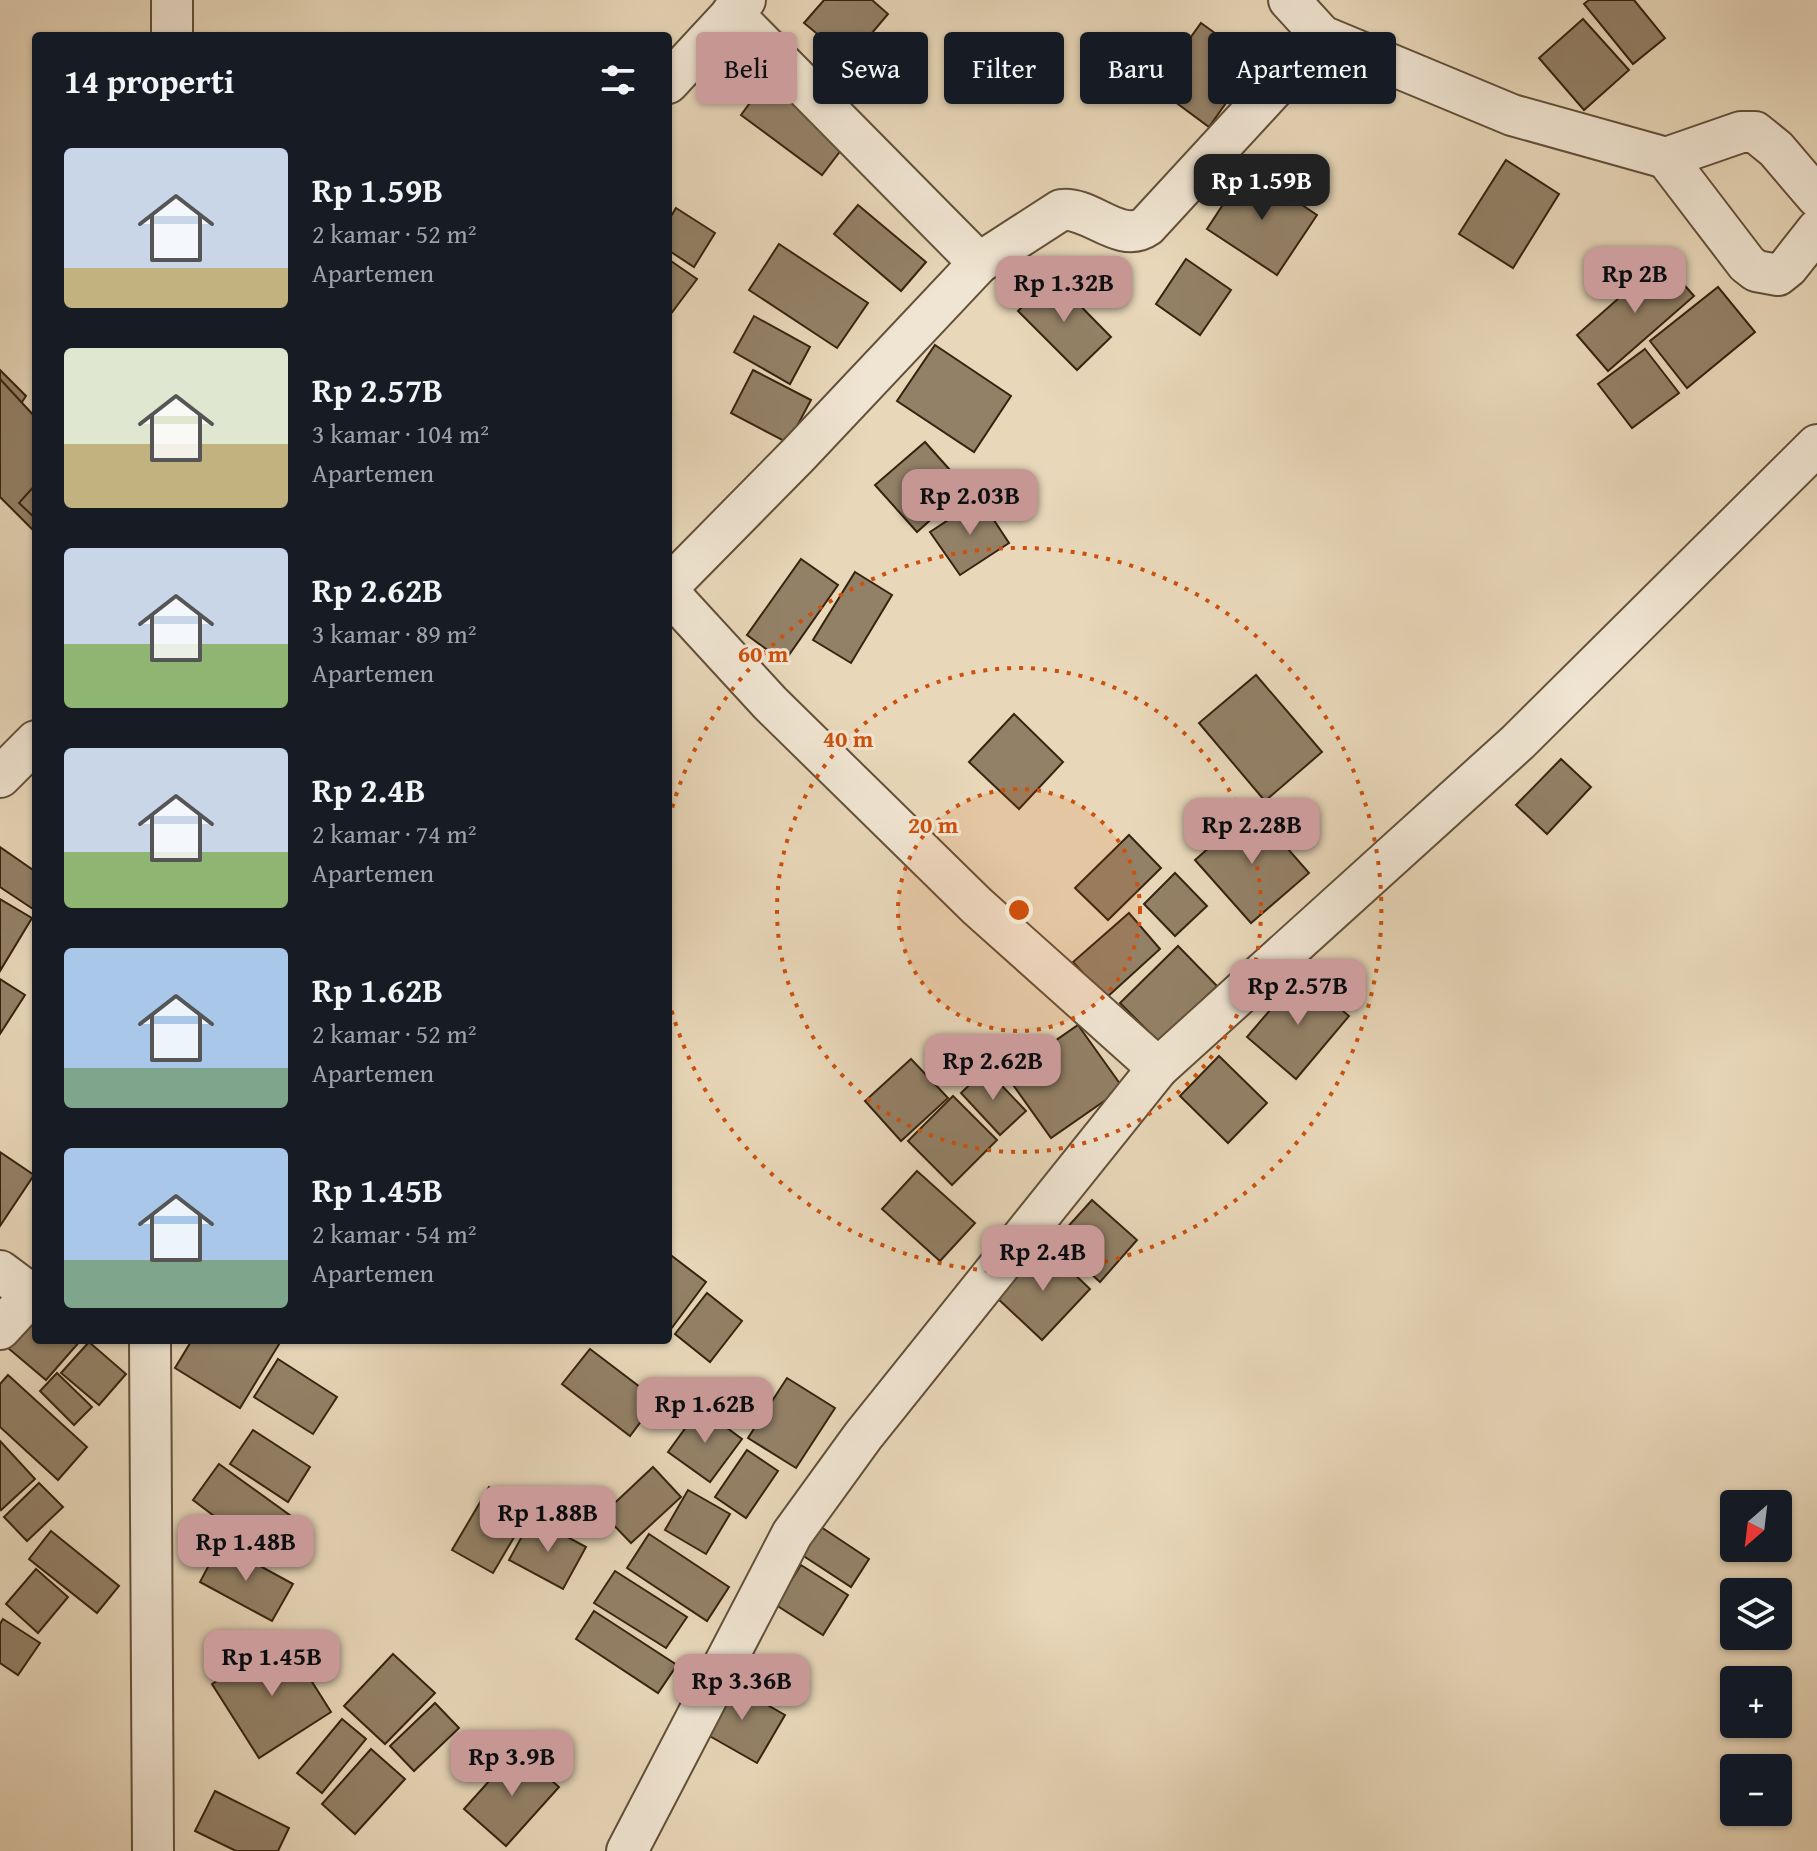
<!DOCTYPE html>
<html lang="id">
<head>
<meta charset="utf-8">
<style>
  body { margin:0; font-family:"Gentium Book Plus",serif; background:#20242c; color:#f1f3f6; height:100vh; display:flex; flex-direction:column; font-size:30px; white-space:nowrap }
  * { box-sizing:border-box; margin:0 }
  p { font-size:26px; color:#9ea1a6 }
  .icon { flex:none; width:44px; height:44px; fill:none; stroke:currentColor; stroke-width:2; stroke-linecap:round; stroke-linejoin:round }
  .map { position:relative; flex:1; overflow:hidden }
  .panel { position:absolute; left:32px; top:32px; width:640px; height:1312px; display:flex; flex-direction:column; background:#171b24; border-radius:8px; box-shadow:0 2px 6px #0004 }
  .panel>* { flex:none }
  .top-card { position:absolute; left:696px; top:32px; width:760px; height:72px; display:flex; gap:16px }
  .needle { width:52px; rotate:208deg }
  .buttons { position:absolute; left:1720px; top:1490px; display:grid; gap:16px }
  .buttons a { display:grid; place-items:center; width:72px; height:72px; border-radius:8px; background:#171b24; box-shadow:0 2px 6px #0004; font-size:40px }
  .price { position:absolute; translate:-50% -68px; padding:0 18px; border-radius:16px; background:#c59692; color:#111; font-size:26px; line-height:52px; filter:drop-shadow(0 2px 4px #0008) }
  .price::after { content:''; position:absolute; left:50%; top:48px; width:24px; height:18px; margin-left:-12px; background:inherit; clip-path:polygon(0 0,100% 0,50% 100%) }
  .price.active { background:#222; color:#fff }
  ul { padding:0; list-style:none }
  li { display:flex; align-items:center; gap:24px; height:200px; padding:0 32px }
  li span { display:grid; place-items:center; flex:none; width:224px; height:160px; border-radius:8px; color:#555 }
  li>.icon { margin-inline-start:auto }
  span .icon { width:96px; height:96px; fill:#fffc; stroke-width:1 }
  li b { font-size:34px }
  h2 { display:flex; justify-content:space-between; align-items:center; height:96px; padding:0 32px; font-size:34px }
  .chip { padding:0 28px; border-radius:8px; background:#171b24; box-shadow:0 2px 6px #0004; font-size:28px; line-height:72px }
  .chip.active { background:#c59692; color:#111 }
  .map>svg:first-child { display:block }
</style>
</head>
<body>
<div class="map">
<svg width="1817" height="1851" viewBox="0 0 1817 1851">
  <rect width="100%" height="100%" fill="#e8d7b9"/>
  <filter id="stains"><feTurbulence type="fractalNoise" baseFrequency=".0025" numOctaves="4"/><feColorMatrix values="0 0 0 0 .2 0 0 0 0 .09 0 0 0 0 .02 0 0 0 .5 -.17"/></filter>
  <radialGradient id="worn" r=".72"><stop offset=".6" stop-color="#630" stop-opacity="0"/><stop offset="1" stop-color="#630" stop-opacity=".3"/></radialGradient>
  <!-- building -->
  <g fill="#938167" stroke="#37230f" stroke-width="2">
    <polygon points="824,0 872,0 888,14 849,60 804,23"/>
    <polygon points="1589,0 1634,0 1665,38 1633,64 1584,4"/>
    <polygon points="1583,19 1629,70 1584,110 1539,58"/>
    <polygon points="1201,23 1255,62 1209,127 1155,87"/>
    <polygon points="769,77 851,137 822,175 741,115"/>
    <polygon points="1506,160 1559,194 1513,268 1459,234"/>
    <polygon points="1247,168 1317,215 1277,275 1207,229"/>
    <polygon points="858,205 926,262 901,291 834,234"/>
    <polygon points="676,208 715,233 694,267 668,250 668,221"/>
    <polygon points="779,244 868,303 837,348 749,290"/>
    <polygon points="668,259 697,279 670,315 668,314"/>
    <polygon points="1186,259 1231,290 1200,335 1156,304"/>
    <polygon points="1662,260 1694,296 1608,371 1577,335"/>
    <polygon points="1052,277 1111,337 1077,370 1018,311"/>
    <polygon points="1718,287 1755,332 1687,388 1650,341"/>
    <polygon points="754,316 810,347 790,384 734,352"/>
    <polygon points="935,345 1011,396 974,452 897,401"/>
    <polygon points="1645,349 1679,393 1632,428 1598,384"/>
    <polygon points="0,370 26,396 20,405 36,419 36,472 20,490 0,473"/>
    <polygon points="753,370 811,400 788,443 731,413"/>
    <polygon points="0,379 36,418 36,533 0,497"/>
    <polygon points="925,442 966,488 917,532 875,485"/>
    <polygon points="36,484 36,519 19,503"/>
    <polygon points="980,499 1009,543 960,575 930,532"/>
    <polygon points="801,559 838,585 784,662 747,635"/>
    <polygon points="855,572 892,595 851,663 813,640"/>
    <polygon points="1256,675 1322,752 1265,801 1199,723"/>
    <polygon points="1014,714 1063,762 1019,809 969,762"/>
    <polygon points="1561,759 1591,787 1547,834 1516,805"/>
    <polygon points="1253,809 1309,873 1251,923 1195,860"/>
    <polygon points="1129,835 1161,868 1108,920 1075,888"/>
    <polygon points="0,847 36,872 36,911 0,887"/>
    <polygon points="1175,873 1207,906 1175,936 1144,904"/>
    <polygon points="0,899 32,918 0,971"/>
    <polygon points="1129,913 1160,949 1106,998 1073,962"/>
    <polygon points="1178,946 1217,986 1159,1042 1120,1003"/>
    <polygon points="1300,975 1349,1016 1296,1079 1247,1037"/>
    <polygon points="0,979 25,995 0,1034"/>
    <polygon points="1078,1025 1123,1088 1051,1138 1006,1075"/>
    <polygon points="1219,1056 1267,1103 1228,1143 1180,1096"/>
    <polygon points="911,1059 948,1098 901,1141 865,1101"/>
    <polygon points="986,1069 1026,1111 1000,1135 961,1093"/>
    <polygon points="953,1096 997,1140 952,1185 908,1141"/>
    <polygon points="0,1152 34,1175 0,1226"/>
    <polygon points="917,1171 975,1223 940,1261 882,1209"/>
    <polygon points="1092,1200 1137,1240 1100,1282 1055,1241"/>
    <polygon points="1045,1246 1090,1289 1042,1340 996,1297"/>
    <polygon points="668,1253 706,1282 671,1329 668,1327"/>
    <polygon points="707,1293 742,1321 710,1362 675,1334"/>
    <polygon points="36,1316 36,1340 81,1340 46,1380 8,1348"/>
    <polygon points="192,1340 280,1340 281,1341 240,1408 175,1368"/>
    <polygon points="89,1342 126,1374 99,1405 61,1373"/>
    <polygon points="590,1349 657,1400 630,1436 562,1384"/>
    <polygon points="278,1359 337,1397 313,1434 254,1397"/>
    <polygon points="57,1373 92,1407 74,1425 40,1391"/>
    <polygon points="8,1375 87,1447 58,1480 0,1427 0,1384"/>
    <polygon points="787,1378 835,1408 796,1468 748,1438"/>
    <polygon points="700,1408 742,1439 710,1482 668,1452"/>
    <polygon points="253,1430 310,1467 288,1502 230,1464"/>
    <polygon points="0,1441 35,1479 1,1510 0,1508"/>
    <polygon points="747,1450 778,1471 746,1518 715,1497"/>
    <polygon points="219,1464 291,1516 263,1553 193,1500"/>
    <polygon points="653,1467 681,1497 631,1543 603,1514"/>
    <polygon points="39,1483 63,1507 27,1541 4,1517"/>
    <polygon points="489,1487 530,1510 493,1573 452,1550"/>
    <polygon points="688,1490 730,1514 706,1554 665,1530"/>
    <polygon points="532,1518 586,1547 563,1589 509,1560"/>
    <polygon points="818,1525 869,1559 851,1587 799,1553"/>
    <polygon points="51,1531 119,1586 97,1613 29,1559"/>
    <polygon points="649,1534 729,1587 707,1621 627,1568"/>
    <polygon points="220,1544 293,1584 272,1621 200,1582"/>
    <polygon points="801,1565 848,1595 823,1635 776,1605"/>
    <polygon points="36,1569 68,1597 38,1633 6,1604"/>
    <polygon points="615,1571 687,1617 666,1648 594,1603"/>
    <polygon points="594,1611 677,1665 658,1693 576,1639"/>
    <polygon points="3,1619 40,1643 18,1675 0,1663 0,1624"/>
    <polygon points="285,1639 331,1712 259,1758 212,1684"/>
    <polygon points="393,1654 435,1693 385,1744 344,1706"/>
    <polygon points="727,1682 785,1715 757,1763 699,1730"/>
    <polygon points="435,1703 459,1728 414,1771 390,1746"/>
    <polygon points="342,1719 366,1739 322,1793 297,1773"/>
    <polygon points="371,1749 405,1779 355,1834 322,1804"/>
    <polygon points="517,1750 559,1787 506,1846 464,1809"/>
    <polygon points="215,1791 289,1828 278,1851 236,1851 195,1831"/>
  </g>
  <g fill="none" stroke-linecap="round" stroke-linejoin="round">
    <defs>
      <g id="minor">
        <polyline points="1289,0 1322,36 1512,115 1666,158"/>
        <polyline points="732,13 979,263"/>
        <polyline points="172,36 172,0"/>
        <polyline points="668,83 745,0"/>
        <polyline points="1817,197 1776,149 1755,132 1741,132 1666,158 1747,264 1756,271 1778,275 1788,267 1817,230"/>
        <path d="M 668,587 L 799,454 L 979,263 L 1061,210 C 1090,206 1120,245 1147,226 L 1322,36"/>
        <polyline points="668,592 770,703 977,906 1158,1068"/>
        <polyline points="0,777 36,741"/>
        <polyline points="0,1271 31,1294"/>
        <polyline points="0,1329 36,1290"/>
        <polyline points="150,1340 153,1851"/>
        <polyline points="627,1851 792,1534 863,1436 1158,1068 1518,742 1817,445"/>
      </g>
    </defs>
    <!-- minor casing -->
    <use href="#minor" stroke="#63503a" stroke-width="44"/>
    <!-- minor -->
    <use href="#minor" stroke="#f0e5d2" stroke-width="40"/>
  </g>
  <!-- distance rings -->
  <circle cx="1019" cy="910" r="121" fill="#cd510c" fill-opacity=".12"/>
  <g fill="none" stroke="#cd510c" stroke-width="4" stroke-dasharray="4 8">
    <circle cx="1019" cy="910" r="121"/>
    <circle cx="1019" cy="910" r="242"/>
    <path d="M669 819A362 362 0 1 1 669 1001"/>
  </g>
  <circle cx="1019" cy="910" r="12" fill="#cd510c" stroke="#f0e5d2" stroke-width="4"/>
  <g font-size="24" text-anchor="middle" font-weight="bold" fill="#cd510c" stroke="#f0e5d2" stroke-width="6" stroke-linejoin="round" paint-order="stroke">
    <text x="763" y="662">60 m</text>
    <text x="848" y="747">40 m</text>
    <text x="933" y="833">20 m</text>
  </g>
  <rect width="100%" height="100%" filter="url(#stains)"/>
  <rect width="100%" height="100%" fill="url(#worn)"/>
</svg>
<div class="buttons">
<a><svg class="needle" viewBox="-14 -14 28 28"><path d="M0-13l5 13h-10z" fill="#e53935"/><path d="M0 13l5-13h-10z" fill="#9ea1a6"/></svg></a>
<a><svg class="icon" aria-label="layers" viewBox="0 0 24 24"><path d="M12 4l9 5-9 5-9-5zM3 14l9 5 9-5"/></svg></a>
<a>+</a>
<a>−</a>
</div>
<b class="price active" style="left:1262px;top:222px">Rp 1.59B</b>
<b class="price" style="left:1635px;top:315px">Rp 2B</b>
<b class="price" style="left:1064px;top:324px">Rp 1.32B</b>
<b class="price" style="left:970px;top:537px">Rp 2.03B</b>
<b class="price" style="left:1252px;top:866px">Rp 2.28B</b>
<b class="price" style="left:1298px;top:1027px">Rp 2.57B</b>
<b class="price" style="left:993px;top:1102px">Rp 2.62B</b>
<b class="price" style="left:1043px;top:1293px">Rp 2.4B</b>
<b class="price" style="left:705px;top:1445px">Rp 1.62B</b>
<b class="price" style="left:548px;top:1554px">Rp 1.88B</b>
<b class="price" style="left:246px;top:1583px">Rp 1.48B</b>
<b class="price" style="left:272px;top:1698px">Rp 1.45B</b>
<b class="price" style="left:742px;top:1722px">Rp 3.36B</b>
<b class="price" style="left:512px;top:1798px">Rp 3.9B</b>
<div class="top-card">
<a class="chip active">Beli</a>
<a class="chip">Sewa</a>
<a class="chip">Filter</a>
<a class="chip">Baru</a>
<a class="chip">Apartemen</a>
</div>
<section class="panel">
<h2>14 properti<svg class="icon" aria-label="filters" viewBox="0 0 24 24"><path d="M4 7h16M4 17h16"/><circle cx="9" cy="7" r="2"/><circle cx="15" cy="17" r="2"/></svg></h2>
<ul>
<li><span style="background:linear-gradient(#c9d6e8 75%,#c2b280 0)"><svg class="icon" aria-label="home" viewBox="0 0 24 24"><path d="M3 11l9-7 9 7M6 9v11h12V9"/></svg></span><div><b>Rp 1.59B</b><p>2 kamar · 52 m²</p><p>Apartemen</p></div></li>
<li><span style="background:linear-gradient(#dfe7d0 60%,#c2b280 0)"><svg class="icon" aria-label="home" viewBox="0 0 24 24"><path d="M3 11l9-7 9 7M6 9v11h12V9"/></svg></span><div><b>Rp 2.57B</b><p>3 kamar · 104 m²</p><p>Apartemen</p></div></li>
<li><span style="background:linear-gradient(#c9d6e8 60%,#8fb573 0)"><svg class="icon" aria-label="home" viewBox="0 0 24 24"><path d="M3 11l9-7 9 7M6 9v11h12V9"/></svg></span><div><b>Rp 2.62B</b><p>3 kamar · 89 m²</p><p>Apartemen</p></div></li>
<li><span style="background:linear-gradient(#c9d6e8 65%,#8fb573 0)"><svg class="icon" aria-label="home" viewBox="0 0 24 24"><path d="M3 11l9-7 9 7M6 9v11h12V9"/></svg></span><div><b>Rp 2.4B</b><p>2 kamar · 74 m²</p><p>Apartemen</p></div></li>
<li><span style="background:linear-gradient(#a9c7e8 75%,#7fa58c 0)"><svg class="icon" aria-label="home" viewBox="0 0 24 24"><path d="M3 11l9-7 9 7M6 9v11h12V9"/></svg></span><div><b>Rp 1.62B</b><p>2 kamar · 52 m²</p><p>Apartemen</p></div></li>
<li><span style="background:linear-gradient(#a9c7e8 70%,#7fa58c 0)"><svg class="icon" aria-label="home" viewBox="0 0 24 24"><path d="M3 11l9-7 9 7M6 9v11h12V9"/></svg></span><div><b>Rp 1.45B</b><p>2 kamar · 54 m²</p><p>Apartemen</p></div></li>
</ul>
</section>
</div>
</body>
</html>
